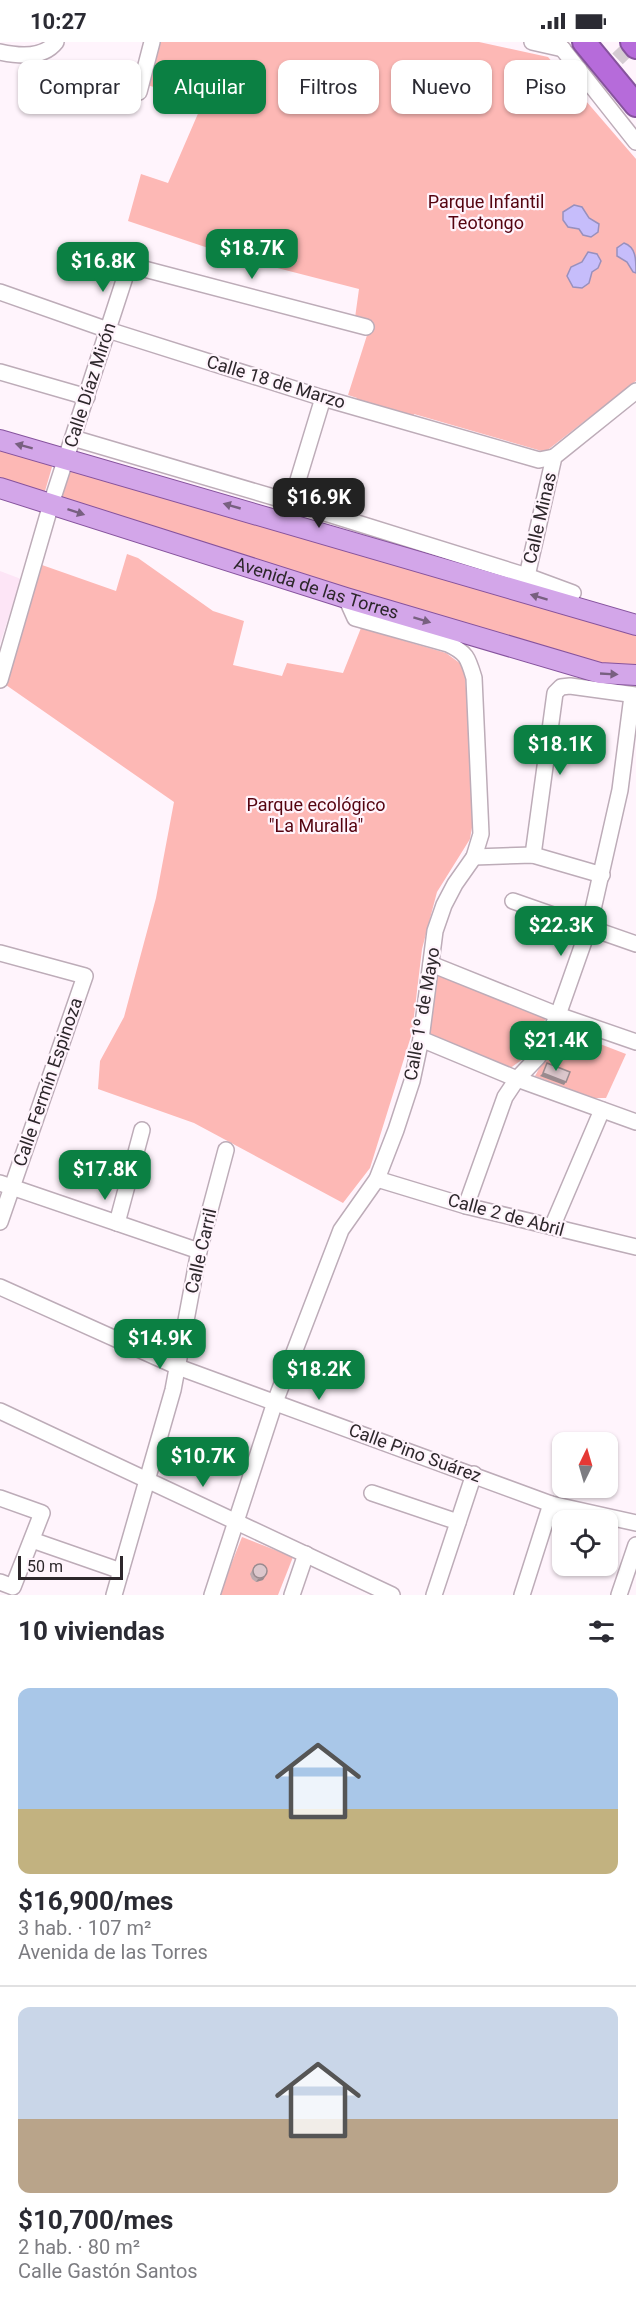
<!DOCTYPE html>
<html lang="es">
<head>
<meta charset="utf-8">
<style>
  body { margin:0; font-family:Roboto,sans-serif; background:#f2f2f3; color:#2b2b33; height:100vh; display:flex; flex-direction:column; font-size:22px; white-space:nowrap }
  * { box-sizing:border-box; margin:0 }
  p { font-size:20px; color:#7c7c81 }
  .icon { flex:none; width:33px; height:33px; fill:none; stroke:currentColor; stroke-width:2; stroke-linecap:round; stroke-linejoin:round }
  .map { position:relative; height:1553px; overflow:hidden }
  .side { display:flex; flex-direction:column; background:#fff; flex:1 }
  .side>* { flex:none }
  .guide { position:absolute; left:18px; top:18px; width:600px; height:54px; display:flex; gap:12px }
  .needle { width:39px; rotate:5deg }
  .tools { position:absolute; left:552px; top:1390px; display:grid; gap:12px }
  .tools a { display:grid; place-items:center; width:66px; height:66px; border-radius:12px; background:#fff; box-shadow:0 2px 4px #0004; font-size:30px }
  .scale { position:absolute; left:18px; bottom:15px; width:105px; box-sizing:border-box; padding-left:6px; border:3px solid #2d272b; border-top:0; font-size:16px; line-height:21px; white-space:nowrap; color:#2d272b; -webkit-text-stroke:4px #fff4fc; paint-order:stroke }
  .price { position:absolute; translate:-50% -51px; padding:0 14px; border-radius:12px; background:#0b8043; color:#fff; font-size:20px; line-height:39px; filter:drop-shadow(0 2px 3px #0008) }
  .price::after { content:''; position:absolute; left:50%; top:36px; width:18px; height:14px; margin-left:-9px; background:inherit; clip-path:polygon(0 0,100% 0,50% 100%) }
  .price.selected { background:#222; color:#fff }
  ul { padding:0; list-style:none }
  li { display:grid; align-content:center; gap:12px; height:318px; padding:0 18px }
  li+li { border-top:2px solid #e1e1e2 }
  li span { display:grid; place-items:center; height:186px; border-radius:12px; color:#555 }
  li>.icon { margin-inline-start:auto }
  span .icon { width:108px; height:108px; fill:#fffc; stroke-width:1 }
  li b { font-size:26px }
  h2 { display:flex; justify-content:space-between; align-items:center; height:72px; padding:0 18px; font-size:26px }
  .pill { padding:0 21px; border-radius:12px; background:#fff; box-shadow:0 2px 4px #0004; font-size:21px; line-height:54px }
  .pill.selected { background:#0b8043; color:#fff }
  .status { display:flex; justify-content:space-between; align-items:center; height:42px; padding:0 30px; background:#fff; direction:ltr }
  .status svg { height:16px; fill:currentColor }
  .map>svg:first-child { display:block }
</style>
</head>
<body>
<div class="status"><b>10:27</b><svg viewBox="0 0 49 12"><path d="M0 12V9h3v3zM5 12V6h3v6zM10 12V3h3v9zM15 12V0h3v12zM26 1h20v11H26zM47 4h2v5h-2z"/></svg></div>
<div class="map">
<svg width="636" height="1553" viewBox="0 0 636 1553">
  <rect width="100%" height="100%" fill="#fff4fc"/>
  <!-- built -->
  <polygon fill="#fde5f6" points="0,529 21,537 0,602"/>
  <!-- green -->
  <g fill="#fdb8b5">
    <polygon points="157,0 479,0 548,15 636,117 636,339 545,410 414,372 413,375 356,358 357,356 348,353 369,287 354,283 359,247 238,216 128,179 141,132 168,141 203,60 147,43"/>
    <polygon points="0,404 49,419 52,425 45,449 40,454 0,442"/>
    <polygon points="74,426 636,592 636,628 602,626 59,459 68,430"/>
    <polygon points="127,512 138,516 213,569 244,579 233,623 282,634 287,621 343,631 361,586 446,611 461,622 465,633 475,768 470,797 437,850 422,907 412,991 370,1126 343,1161 194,1081 98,1047 100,1019 124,975 156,856 174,760 6,643 42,523 116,549"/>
    <polygon points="437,930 546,975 534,1009 509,1027 428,995"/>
    <polygon points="561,987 626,1012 606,1056 593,1056 535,1034"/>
    <polygon points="242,1495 293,1515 278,1553 219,1553"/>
  </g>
  <!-- water -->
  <g fill="#c6bdfb" stroke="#9890bd" stroke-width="1.5">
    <polygon points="574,163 582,165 589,176 599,182 598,190 591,195 583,193 579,187 568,185 563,178 563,170"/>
    <path d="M 624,201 C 636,205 636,217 636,231 L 633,230 L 627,220 L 617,214 L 617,206 Z"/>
    <polygon points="588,210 597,212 601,219 598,226 592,230 589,241 582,246 573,245 567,234 571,225 582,220"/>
  </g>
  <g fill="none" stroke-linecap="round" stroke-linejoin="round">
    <!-- minor-tunnel -->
    <polyline stroke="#d5cbd2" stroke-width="15" stroke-dasharray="15 8" stroke-linecap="butt" points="601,33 635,0"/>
    <defs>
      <g id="minor">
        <polyline points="532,0 563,7"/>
        <polyline points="557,0 636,100"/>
        <path d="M 0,10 C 18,14 43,17 56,0"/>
        <polyline points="139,50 152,0"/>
        <polyline points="0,250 108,288 323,356 539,418 554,415"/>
        <polyline points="0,330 87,355"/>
        <polyline points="73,396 290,460 527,534 573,551"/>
        <polyline points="288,471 323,356"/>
        <polyline points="527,534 554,415 636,349"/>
        <polyline points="0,638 51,462 129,223 366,285"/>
        <polyline points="533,813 555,651 561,645 570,644 636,653"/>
        <polyline points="474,815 533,813 602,833"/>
        <polyline points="513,859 636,902"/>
        <polyline points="0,911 85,934 0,1180"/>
        <polyline points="431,922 558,973 636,1000"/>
        <polyline points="421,997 517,1037 636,1080"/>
        <polyline points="377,1137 466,1164 636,1205"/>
        <polyline points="0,1141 199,1209"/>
        <polyline points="466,1164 505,1055 517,1037 538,1015 558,973 589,885 620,748 632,654"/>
        <polyline points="117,1181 142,1088"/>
        <polyline points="552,1185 602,1068"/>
        <polyline points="0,1245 178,1325 551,1462 636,1481"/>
        <polyline points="0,1369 392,1553"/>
        <polyline points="372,1451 458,1480"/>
        <polyline points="0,1456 42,1471 13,1545 0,1540"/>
        <polyline points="32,1498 121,1529"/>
        <polyline points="114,1553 173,1348 199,1209 226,1108"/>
        <path d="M 212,1553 L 275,1360 L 341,1188 L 377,1137 L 396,1088 L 412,1039 L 421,997 L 435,889 L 444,863 L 455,842 L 474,815 L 481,792 L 474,636 C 468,616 467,611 448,602 L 355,576 L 346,556"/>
        <polyline points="292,1553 306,1512"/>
        <polyline points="434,1553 474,1432"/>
        <polyline points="522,1553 551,1462"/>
        <polyline points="619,1553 636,1503"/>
      </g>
      <g id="major">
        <polyline points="0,398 636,583"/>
        <path id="s1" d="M 0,446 L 346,556 L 600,631 L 636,633"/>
      </g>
      <g id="highway">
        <polyline points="584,0 636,63"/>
        <polyline points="632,0 636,5"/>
      </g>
    </defs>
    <!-- minor casing -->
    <use href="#minor" stroke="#bdacb8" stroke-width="18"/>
    <!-- major casing -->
    <use href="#major" stroke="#86539d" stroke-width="22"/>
    <!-- highway casing -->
    <use href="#highway" stroke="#86539d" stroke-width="26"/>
    <!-- minor -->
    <use href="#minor" stroke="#fff" stroke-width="15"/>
    <!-- major -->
    <use href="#major" stroke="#d3a6e9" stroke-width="20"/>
    <!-- highway -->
    <use href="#highway" stroke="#b66bda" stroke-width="22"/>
  </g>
  <!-- wall -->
  <polygon fill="#bdabaf" points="255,1523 263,1538 256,1540 252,1537 250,1532"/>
  <!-- shaded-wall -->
  <g fill="#9a8b8f">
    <polygon points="543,1031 566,1040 564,1043 540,1034"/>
    <polygon points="265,1535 263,1538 256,1540 258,1537"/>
  </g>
  <!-- building -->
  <g fill="#dcc7cc" stroke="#9a8b8f" stroke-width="1.5">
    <polygon points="547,1021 570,1030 566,1040 543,1031"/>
    <circle cx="260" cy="1529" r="7"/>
  </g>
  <!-- one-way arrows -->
  <defs><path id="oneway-solid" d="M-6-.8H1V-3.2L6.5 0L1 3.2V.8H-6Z" transform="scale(1.5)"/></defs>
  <g fill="#786080">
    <use href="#oneway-solid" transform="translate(24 404) rotate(-165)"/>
    <use href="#oneway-solid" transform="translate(232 464) rotate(-164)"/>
    <use href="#oneway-solid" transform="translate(76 470) rotate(18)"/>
    <use href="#oneway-solid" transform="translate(539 555) rotate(-163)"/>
    <use href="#oneway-solid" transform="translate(422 578) rotate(17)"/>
    <use href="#oneway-solid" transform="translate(609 632) rotate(3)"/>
  </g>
  <g text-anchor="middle" stroke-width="4.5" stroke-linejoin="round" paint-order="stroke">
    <!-- park labels -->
    <g font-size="18" fill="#550410" stroke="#fff4fc">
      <text x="486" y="166">Parque Infantil<tspan x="486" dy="21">Teotongo</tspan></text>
      <text x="316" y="769">Parque ecológico<tspan x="316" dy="21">"La Muralla"</tspan></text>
    </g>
    <!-- street labels -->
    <g font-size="18" fill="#2d272b" stroke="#fff4fc">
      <text transform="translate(276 340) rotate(17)" y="6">Calle 18 de Marzo</text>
      <text transform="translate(90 343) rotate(-72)" y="6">Calle Díaz Mirón</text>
      <text transform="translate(540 476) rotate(-77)" y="6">Calle Minas</text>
      <text dy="6" stroke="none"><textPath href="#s1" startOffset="332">Avenida de las Torres</textPath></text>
      <text transform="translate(422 972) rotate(-80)" y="6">Calle 1º de Mayo</text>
      <text transform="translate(48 1040) rotate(-71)" y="6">Calle Fermín Espinoza</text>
      <text transform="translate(506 1173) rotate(15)" y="6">Calle 2 de Abril</text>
      <text transform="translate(201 1209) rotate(-77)" y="6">Calle Carril</text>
      <text transform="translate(415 1411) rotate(20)" y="6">Calle Pino Suárez</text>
    </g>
  </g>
</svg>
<div class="tools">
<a><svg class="needle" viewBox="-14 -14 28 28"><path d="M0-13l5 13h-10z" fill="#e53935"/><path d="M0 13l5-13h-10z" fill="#7c7c81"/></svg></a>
<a><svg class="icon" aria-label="locate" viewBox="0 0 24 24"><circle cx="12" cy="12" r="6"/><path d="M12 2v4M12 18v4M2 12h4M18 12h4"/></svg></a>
</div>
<div class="scale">50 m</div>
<b class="price" style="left:252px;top:238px">$18.7K</b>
<b class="price" style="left:103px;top:251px">$16.8K</b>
<b class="price selected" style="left:319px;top:487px">$16.9K</b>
<b class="price" style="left:560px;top:734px">$18.1K</b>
<b class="price" style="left:561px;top:915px">$22.3K</b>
<b class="price" style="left:556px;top:1030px">$21.4K</b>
<b class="price" style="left:105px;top:1159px">$17.8K</b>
<b class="price" style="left:160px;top:1328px">$14.9K</b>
<b class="price" style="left:319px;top:1359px">$18.2K</b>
<b class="price" style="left:203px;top:1446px">$10.7K</b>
<div class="guide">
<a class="pill">Comprar</a>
<a class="pill selected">Alquilar</a>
<a class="pill">Filtros</a>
<a class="pill">Nuevo</a>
<a class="pill">Piso</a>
</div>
</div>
<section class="side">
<h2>10 viviendas<svg class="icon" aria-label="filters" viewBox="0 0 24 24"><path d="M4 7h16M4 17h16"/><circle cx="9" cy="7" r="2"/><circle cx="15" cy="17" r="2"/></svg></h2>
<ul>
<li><span style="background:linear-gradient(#a9c7e8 65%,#c2b280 0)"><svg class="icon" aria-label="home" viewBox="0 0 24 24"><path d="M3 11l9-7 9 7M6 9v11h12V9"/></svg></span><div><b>$16,900/mes</b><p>3 hab. · 107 m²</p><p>Avenida de las Torres</p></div></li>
<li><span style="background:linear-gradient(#c9d6e8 60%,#b9a48a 0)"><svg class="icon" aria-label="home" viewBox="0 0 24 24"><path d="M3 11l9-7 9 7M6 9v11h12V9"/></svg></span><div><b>$10,700/mes</b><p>2 hab. · 80 m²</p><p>Calle Gastón Santos</p></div></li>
</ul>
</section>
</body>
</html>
